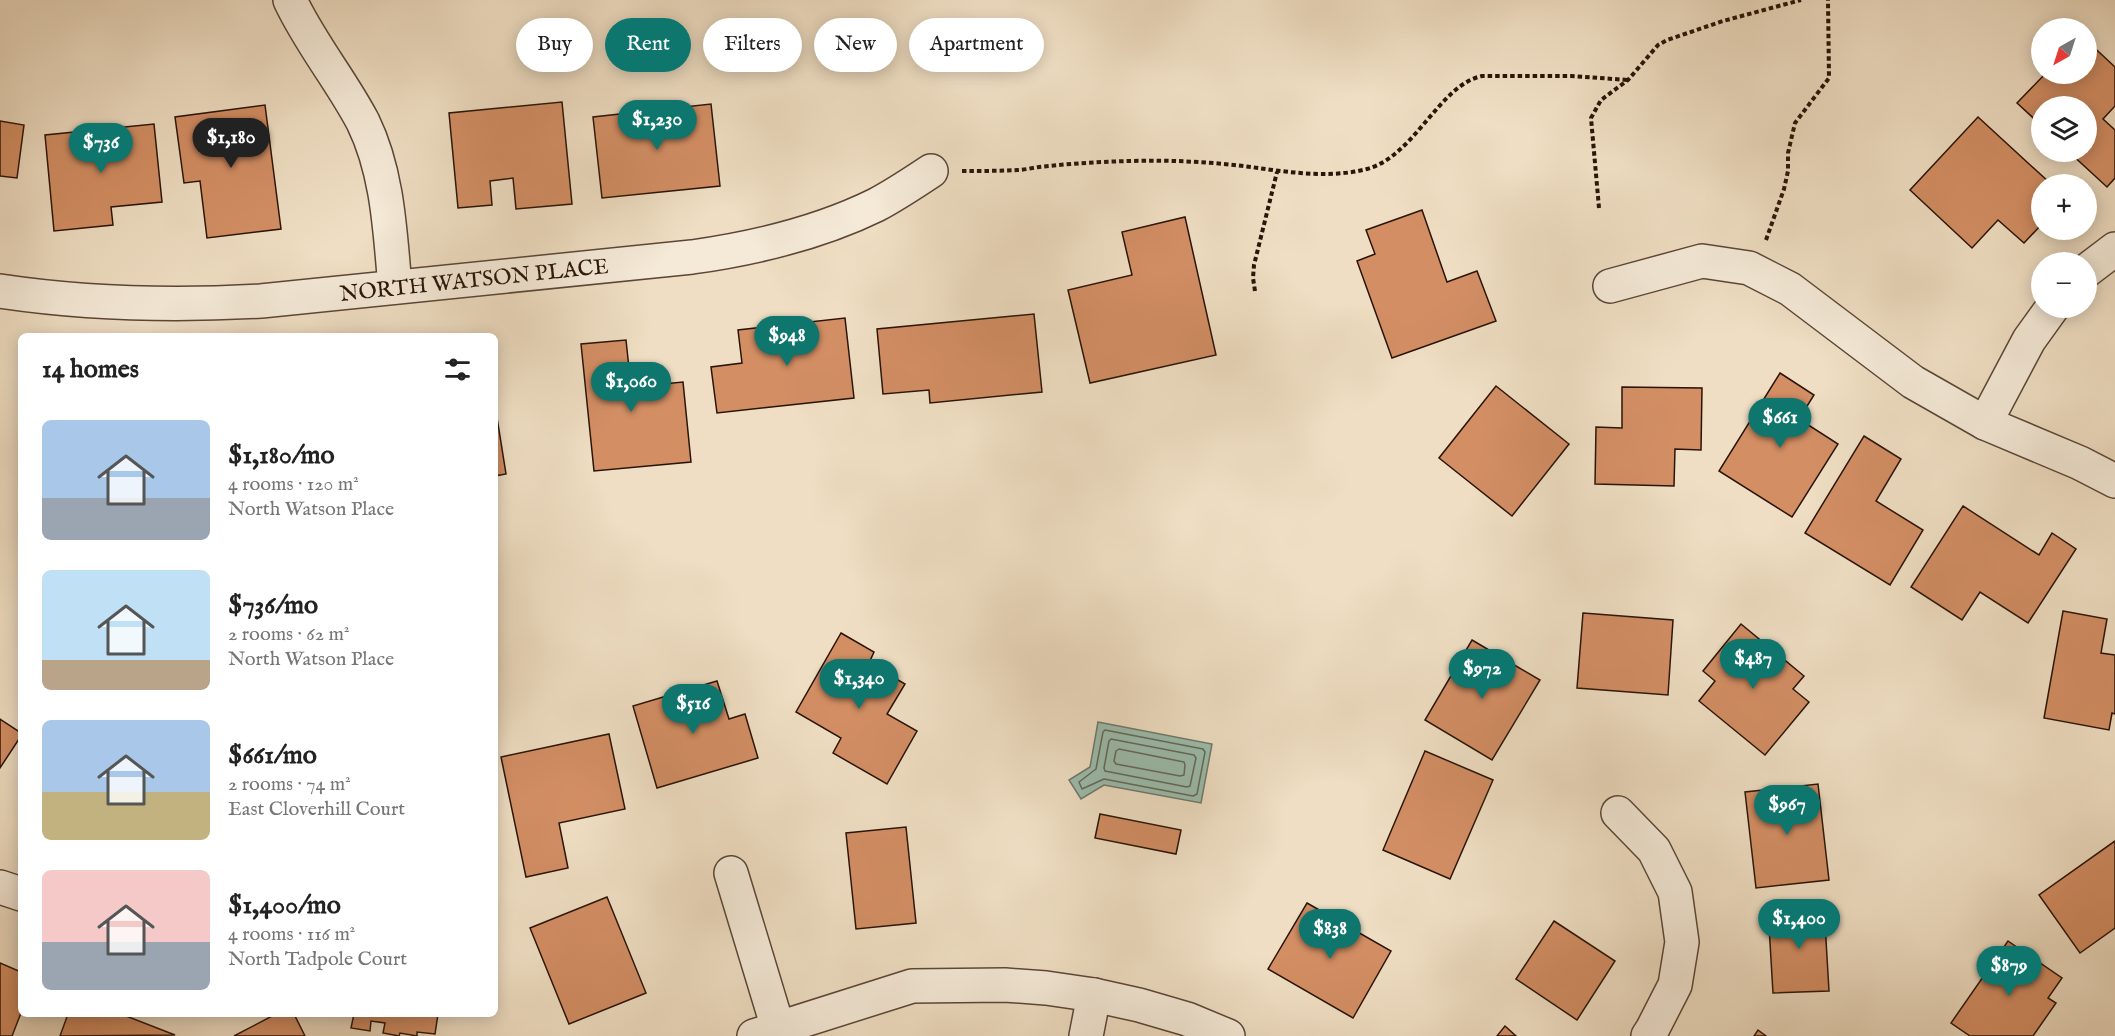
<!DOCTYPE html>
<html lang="en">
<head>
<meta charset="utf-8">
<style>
  body { margin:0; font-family:"IM FELL English",serif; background:#f6f6f6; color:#222; height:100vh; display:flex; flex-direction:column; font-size:22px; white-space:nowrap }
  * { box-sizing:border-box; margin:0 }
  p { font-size:20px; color:#767676 }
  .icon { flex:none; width:33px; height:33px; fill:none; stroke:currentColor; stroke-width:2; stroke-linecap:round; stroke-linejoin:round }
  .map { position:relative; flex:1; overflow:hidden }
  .panel { position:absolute; left:18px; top:333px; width:480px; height:684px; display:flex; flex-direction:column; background:#fff; border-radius:9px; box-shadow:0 3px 15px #0003 }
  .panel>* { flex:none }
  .banner { position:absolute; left:516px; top:18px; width:570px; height:54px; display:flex; gap:12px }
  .needle { width:39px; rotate:219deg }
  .buttons { position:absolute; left:2031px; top:18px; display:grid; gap:12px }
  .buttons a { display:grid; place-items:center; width:66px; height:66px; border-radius:50%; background:#fff; box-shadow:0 3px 15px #0003; font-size:30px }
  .price { position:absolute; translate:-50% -51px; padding:0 14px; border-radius:21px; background:#0f766e; color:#fff; font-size:20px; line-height:39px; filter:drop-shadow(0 2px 3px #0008) }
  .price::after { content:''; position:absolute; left:50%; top:36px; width:18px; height:14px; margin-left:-9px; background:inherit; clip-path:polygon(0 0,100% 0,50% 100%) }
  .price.on { background:#222; color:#fff }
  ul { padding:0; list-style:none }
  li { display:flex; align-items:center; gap:18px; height:150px; padding:0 24px }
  li span { display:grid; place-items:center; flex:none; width:168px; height:120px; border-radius:9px; color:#555 }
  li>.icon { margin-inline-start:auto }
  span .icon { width:72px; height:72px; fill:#fffc; stroke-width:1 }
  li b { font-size:26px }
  h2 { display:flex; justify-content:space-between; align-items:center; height:72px; padding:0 24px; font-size:26px }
  .chip { padding:0 21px; border-radius:27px; background:#fff; box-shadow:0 3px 15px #0003; font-size:21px; line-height:54px }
  .chip.on { background:#0f766e; color:#fff }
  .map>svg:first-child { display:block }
</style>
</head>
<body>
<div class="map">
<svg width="2115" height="1036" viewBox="0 0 2115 1036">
  <rect width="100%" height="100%" fill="#efdec3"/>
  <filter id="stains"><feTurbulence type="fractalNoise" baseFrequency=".00333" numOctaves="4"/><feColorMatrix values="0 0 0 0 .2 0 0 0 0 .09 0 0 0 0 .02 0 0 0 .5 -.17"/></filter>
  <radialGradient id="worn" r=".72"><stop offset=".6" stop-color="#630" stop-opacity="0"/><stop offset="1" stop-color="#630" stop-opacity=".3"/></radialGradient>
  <!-- water -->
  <polygon fill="#9bbdad" stroke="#6d796b" stroke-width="1.5" points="1098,722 1212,744 1201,803 1104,785 1081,799 1069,780 1090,767"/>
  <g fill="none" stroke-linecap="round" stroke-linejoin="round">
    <!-- shore -->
    <g stroke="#62685a" stroke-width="1.5">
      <polygon points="1105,730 1203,749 1205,752 1197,794 1193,796 1104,779 1082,789 1079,782 1096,769 1103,732"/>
      <polygon points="1111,739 1194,755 1196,758 1190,786 1187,787 1105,771 1104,768 1109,741"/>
      <polygon points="1119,749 1184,762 1185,765 1184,775 1180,776 1116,764 1114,761 1116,751"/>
    </g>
  </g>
  <!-- building -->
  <g fill="#d38e64" stroke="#291408" stroke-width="1.5">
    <polygon points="2086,40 2115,67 2115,106 2103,119 2115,130 2115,178 2107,187 2069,152 2086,152 2086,106 2042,106 2042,126 2017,103 2045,74 2086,74"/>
    <polygon points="562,102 572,204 516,209 513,178 490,181 492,205 458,208 449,113"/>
    <polygon points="711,104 720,186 602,198 593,117"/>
    <polygon points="265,105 281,229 207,238 200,181 184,183 175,117"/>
    <polygon points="1978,117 2051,184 2042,184 2042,224 2024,243 1998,220 1972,248 1910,190"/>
    <polygon points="0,121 24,125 17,178 0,176"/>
    <polygon points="154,124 162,202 111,207 113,225 54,231 45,135"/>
    <polygon points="1422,210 1447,282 1477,271 1496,321 1392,358 1357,261 1375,254 1366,230"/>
    <polygon points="1185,217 1216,355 1090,383 1068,290 1132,275 1122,232"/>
    <polygon points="1034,314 1042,392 930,403 929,390 883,394 877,329"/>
    <polygon points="845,318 854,398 717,413 711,367 742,363 738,330"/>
    <polygon points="626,340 631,387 683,382 691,462 594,471 581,344"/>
    <polygon points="1780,373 1814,395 1799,419 1838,444 1792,517 1719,471"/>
    <polygon points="1496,386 1569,444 1512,516 1439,458"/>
    <polygon points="1622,387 1702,388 1701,450 1675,449 1674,486 1595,484 1596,427 1622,428"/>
    <polygon points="495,405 506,474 495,476"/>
    <polygon points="1864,436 1901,459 1876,501 1923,530 1890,585 1805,533"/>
    <polygon points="1963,506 2039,555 2052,533 2076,549 2028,623 1980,592 1962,620 1911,587"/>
    <polygon points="2063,611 2107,619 2101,653 2115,655 2115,714 2112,713 2109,730 2044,718"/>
    <polygon points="1583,613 1673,620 1668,695 1577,688"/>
    <polygon points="1741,624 1804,676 1793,689 1809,702 1765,755 1699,701 1715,681 1703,671"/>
    <polygon points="841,633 874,652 869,663 905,684 887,714 917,731 887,784 833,753 841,738 796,712"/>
    <polygon points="1472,640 1540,680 1492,760 1425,720"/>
    <polygon points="717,681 729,719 745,714 758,758 657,788 633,706"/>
    <polygon points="0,719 21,733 21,736 0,768"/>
    <polygon points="609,734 625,809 559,823 568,868 526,877 501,757"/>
    <polygon points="1425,751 1493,780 1450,879 1383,850"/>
    <polygon points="1818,784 1829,880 1756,888 1745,792"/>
    <polygon points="1100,814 1181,830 1176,854 1095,838"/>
    <polygon points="906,827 916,923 856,929 846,833"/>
    <polygon points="2115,841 2115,928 2080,953 2039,895"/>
    <polygon points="607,897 646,993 569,1024 530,928"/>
    <polygon points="1307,903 1391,951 1353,1018 1268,969"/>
    <polygon points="1824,906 1829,991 1773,993 1768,909"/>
    <polygon points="1554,921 1615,961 1577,1020 1516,979"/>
    <polygon points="2008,941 2062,978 2048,998 2056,1003 2033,1036 1970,1036 1951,1023"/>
    <polygon points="0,963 21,972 21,1013 12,1036 0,1036"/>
    <polygon points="68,1014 121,1014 175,1035 60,1036"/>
    <polygon points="276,1014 294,1014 305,1036 234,1036"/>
    <polygon points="354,1014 438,1014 435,1034 417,1032 417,1036 400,1033 399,1036 383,1033 385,1023 371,1021 370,1031 351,1028"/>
    <polygon points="1505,1026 1516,1036 1497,1036"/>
    <polygon points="1758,1030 1766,1036 1754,1036"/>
  </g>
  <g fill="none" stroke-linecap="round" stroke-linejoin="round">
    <defs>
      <g id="minor">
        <path d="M 290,0 C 310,43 341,80 363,122 C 388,173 390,232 395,287"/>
        <polyline points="2086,271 2115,249"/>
        <polyline points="1610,286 1702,261 1749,268 1790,289 1913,382 1985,423 2080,463 2115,481"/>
        <path d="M 0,291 C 87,304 173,306 261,301 L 692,257 C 756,248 819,233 876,205 C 895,195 913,183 931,171"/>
        <polyline points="1985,423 2029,340 2052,308"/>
        <polyline points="1618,813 1654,850 1675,892 1682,942 1675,985 1652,1030 1648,1036"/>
        <polyline points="731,873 778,1028"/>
        <polyline points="0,887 21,894"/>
        <polyline points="754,1036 912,986 1005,985 1046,988 1094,995 1139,1005 1187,1019 1228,1036"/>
        <polyline points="1086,1036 1094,995"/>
      </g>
    </defs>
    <!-- minor casing -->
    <use href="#minor" stroke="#5a4637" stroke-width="36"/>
    <!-- path -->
    <g stroke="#291408" stroke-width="4" stroke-dasharray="4.5 3" stroke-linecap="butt">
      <path d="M 962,171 C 980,171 999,171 1017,170 C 1024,170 1032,168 1039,167 C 1084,162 1131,160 1176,161 C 1203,162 1231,164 1258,168 C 1293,173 1333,178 1367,169 C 1415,156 1439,85 1482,76 L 1571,76 L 1628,80"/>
      <polyline points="1599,208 1591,118 1601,100 1628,80 1658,45 1667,40 1723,21 1801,0"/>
      <polyline points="1766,240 1784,189 1788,171 1788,153 1795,123 1829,78 1828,0"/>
      <polyline points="1255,291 1253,278 1254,265 1277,172"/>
    </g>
    <!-- minor -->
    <use href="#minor" stroke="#f5ead8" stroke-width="33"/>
  </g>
  <g text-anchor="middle" stroke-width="4.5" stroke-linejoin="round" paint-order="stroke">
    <!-- street labels -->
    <g font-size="22" fill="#291408" stroke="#f5ead8">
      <text transform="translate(474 279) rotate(-6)" y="8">NORTH WATSON PLACE</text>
    </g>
  </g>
  <rect width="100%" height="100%" filter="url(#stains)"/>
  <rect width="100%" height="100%" fill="url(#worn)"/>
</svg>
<div class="buttons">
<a><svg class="needle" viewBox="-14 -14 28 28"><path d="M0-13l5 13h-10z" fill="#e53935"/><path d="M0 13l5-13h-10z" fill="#767676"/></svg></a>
<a><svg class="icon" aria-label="layers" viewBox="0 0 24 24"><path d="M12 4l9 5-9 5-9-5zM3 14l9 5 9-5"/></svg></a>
<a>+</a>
<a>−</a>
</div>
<b class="price" style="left:657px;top:151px">$1,230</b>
<b class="price on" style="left:231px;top:169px">$1,180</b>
<b class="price" style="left:101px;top:174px">$736</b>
<b class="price" style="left:787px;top:367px">$948</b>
<b class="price" style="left:631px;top:413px">$1,060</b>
<b class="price" style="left:1780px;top:449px">$661</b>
<b class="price" style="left:1753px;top:690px">$487</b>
<b class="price" style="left:1482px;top:700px">$972</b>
<b class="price" style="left:859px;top:710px">$1,340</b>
<b class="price" style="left:693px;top:735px">$516</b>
<b class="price" style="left:1787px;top:836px">$967</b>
<b class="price" style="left:1799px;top:950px">$1,400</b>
<b class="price" style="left:1330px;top:960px">$838</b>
<b class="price" style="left:2009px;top:997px">$879</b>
<div class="banner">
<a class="chip">Buy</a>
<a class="chip on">Rent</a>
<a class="chip">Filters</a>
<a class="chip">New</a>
<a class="chip">Apartment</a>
</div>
<section class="panel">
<h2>14 homes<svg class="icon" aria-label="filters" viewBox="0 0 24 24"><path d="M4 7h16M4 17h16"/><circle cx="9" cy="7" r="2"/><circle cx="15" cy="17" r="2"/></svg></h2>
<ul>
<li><span style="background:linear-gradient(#a9c7e8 65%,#9aa5b1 0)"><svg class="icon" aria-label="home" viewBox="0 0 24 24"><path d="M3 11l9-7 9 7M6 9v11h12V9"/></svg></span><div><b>$1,180/mo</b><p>4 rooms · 120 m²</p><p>North Watson Place</p></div></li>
<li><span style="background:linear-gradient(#bfe0f5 75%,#b9a48a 0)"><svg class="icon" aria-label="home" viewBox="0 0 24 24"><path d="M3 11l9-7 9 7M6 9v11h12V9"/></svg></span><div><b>$736/mo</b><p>2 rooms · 62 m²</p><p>North Watson Place</p></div></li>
<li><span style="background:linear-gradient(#a9c7e8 60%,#c2b280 0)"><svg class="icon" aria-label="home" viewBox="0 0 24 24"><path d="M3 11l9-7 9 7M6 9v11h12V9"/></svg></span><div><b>$661/mo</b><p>2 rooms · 74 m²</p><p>East Cloverhill Court</p></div></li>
<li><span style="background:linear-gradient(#f6c9c9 60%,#9aa5b1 0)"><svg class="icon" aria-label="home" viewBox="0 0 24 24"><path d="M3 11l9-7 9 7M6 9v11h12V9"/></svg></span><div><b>$1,400/mo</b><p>4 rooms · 116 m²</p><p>North Tadpole Court</p></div></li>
</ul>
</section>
</div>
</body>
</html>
